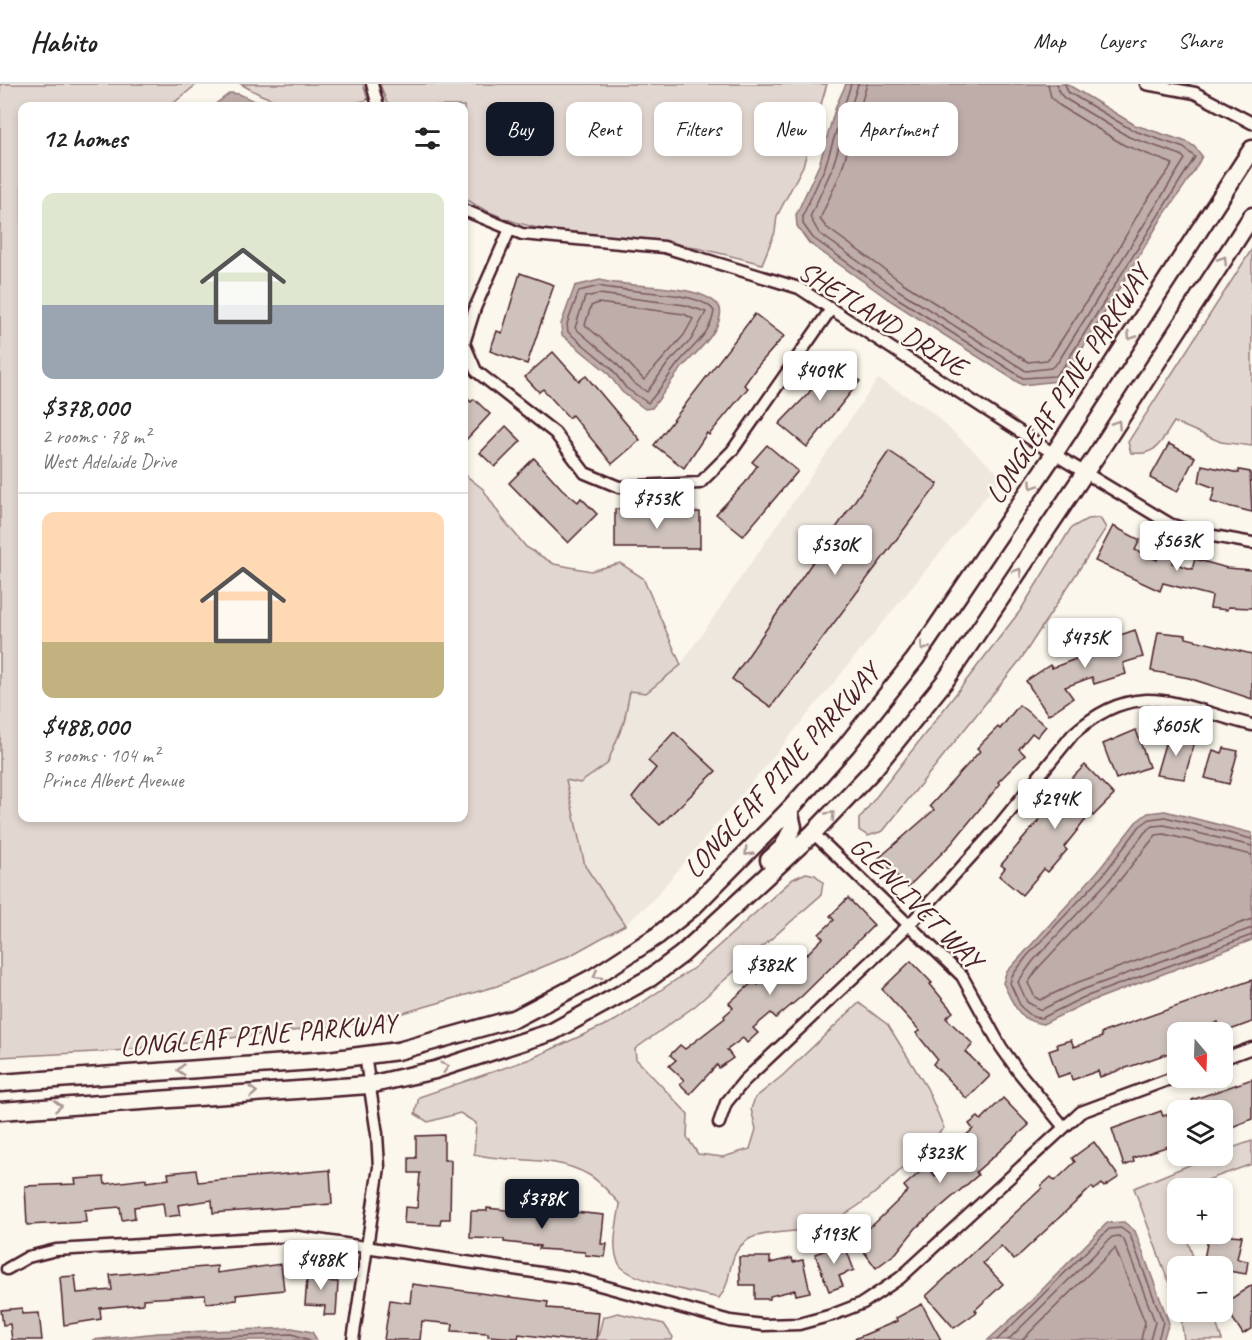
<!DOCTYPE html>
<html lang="en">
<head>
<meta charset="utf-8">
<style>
  body { margin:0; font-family:Caveat,sans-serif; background:#f2f2f2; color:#222; height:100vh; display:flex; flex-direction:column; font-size:22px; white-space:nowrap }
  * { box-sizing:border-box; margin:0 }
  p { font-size:20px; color:#767676 }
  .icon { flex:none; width:33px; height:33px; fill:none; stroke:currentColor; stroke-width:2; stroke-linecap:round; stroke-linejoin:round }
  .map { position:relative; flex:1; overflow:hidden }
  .side { position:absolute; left:18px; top:18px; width:450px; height:720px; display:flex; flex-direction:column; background:#fff; border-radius:12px; box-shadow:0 3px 9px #0003 }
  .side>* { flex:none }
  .guide { position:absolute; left:486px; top:18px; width:570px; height:54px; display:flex; gap:12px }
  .needle { width:39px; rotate:161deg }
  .buttons { position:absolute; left:1167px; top:938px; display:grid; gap:12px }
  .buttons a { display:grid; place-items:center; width:66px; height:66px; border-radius:12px; background:#fff; box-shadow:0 3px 9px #0003; font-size:30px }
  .price { position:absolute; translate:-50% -51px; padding:0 14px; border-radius:6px; background:#fff; color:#222; font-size:20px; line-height:39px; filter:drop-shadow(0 2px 3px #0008) }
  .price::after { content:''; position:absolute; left:50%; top:36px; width:18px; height:14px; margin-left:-9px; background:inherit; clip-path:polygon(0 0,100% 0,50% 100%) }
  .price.active { background:#111827; color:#fff }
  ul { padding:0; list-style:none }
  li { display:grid; align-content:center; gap:12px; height:318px; padding:0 24px }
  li+li { border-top:2px solid #e0e0e0 }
  li span { display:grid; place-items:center; height:186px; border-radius:12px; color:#555 }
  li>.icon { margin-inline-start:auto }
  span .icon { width:108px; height:108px; fill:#fffc; stroke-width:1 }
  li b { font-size:26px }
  h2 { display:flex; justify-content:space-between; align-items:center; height:72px; padding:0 24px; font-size:26px }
  .pill { padding:0 21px; border-radius:12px; background:#fff; box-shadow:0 3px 9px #0003; font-size:21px; line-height:54px }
  .pill.active { background:#111827; color:#fff }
  header { display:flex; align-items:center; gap:36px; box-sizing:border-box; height:84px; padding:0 30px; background:#fff; border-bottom:2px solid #e0e0e0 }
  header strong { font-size:28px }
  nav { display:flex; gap:33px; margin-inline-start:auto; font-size:21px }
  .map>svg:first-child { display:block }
</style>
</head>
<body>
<header>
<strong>Habito</strong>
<nav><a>Map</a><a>Layers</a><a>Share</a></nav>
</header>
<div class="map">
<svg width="1252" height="1256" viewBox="0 0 1252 1256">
  <rect width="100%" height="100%" fill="#fbf7ec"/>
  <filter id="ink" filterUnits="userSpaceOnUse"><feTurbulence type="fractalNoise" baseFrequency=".0167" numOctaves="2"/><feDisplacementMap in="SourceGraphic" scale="12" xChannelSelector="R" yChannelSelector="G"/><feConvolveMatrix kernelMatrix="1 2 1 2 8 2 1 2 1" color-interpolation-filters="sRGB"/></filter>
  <g filter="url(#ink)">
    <!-- built -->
    <polygon fill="#eee7de" points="878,295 927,324 1002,393 773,673 651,818 625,841 585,782 566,696 580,699 630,607 677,586"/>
    <!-- green -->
    <g fill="#e2d7d0" stroke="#967b7e" stroke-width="1.5">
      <polygon points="0,0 197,0 170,22 22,22 22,734 464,734 464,390 483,405 502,434 526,463 554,480 591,487 620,479 643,494 681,581 646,609 630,607 624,638 607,680 580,699 566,696 585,782 625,841 571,871 497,902 372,938 115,967 0,973"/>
      <path d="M 241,0 L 363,0 L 368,16 C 319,27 284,27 241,0 Z"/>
      <path d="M 380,0 L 827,0 L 803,82 L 777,132 L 775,148 L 762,180 C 729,171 697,163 663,158 C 592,149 527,155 464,114 L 464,22 L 388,22 Z"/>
      <path d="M 1252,165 L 1252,362 L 1221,358 L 1174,338 C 1161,357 1158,372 1131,369 L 1128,358 Z"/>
      <polygon points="1100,434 1106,444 1021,575 883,747 868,752 859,746 859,735 1020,527 1071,444 1087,435"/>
      <path d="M 806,789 L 815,791 L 823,798 L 821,811 L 695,922 L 635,965 L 636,975 L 688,1030 L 687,1053 L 698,1070 L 723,1073 L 750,1065 L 756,1045 L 751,1025 L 755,1014 L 782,992 L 859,919 L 888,941 L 927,1004 L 944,1044 C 906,1079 867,1126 818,1143 C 800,1149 763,1147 749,1155 C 724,1171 735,1195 719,1214 C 699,1209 628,1197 619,1180 C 610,1163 618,1137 620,1120 C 611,1111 600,1097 589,1091 C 553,1070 512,1080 474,1070 L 476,1039 L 460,1029 L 428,1038 L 415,1030 L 419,1013 L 530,975 L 616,936 L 695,883 L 793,795 Z"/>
      <polygon points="1252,1057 1252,1080 1185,1104 1178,1104 1178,1149 1185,1149 1196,1182 1178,1182 1177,1221 1134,1104 1213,1071 1222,1071 1223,1067"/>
      <polygon points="1180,1227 1212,1227 1222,1256 1184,1256"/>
      <polygon points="618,1229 664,1240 673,1253 672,1256 597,1256 603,1233"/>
    </g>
    <!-- water -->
    <g fill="#bfadaa" stroke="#907477" stroke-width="1.5">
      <path d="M 846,0 L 1067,0 L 1135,41 L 1187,58 L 1195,63 L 1202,72 C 1191,96 1174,115 1160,137 C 1130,187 1100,237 1069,286 L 1058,297 L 1022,301 L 891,217 L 809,159 L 797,142 L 796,131 L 819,81 L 836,22 Z"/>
      <polygon points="230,9 239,10 266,22 213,22"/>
      <path d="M 600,196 C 629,205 704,198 720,224 C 725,245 692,272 680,286 C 670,298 662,312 652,324 L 645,325 L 622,308 L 607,288 L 562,251 L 561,240 L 575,202 Z"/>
      <path d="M 1165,727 L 1252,749 L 1252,856 L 1084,920 L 1043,940 C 1018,937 1013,919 1003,899 L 1006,889 L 1098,787 L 1136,738 L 1148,729 Z"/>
      <polygon points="1124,1138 1135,1147 1169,1239 1163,1256 988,1256 1029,1219 1107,1139"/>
      <polygon points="292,1244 312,1248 317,1256 92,1256 158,1249"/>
    </g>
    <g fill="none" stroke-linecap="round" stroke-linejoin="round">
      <!-- shore -->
      <g stroke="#79585e" stroke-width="1.5">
        <polyline points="851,0 825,83 803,131 803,140 813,154 894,212 1023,294 1055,292 1064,282 1195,73 1184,64 1132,46 1068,8 1065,0"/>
        <polyline points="858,0 832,85 810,133 819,149 898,206 1026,287 1051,284 1058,278 1185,75 1181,71 1129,53 1064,14 1059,8 1057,0"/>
        <polyline points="867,0 841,88 820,135 826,143 903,199 1028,278 1047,276 1051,272 1103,192 1142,123 1173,80 1124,61 1059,21 1051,13 1048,0"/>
        <path d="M 599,202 C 624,209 701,206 714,227 C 711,252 687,266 674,285 C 666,296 658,308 648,319 L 626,304 L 611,284 L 568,248 L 567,240 L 579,207 Z"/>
        <polygon points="599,210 685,221 706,228 691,256 669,278 647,308 632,298 616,279 575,244 585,213"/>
        <polygon points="598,219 684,230 693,235 684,251 644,296 622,272 585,241 591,222"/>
        <polyline points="1252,755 1165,733 1150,735 1140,742 1103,791 1027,872 1012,892 1010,899 1021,923 1033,933 1042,934 1082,914 1252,851"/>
        <polyline points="1252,762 1164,741 1153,742 1145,748 1109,796 1033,877 1018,898 1027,918 1041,926 1079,907 1252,844"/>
        <polyline points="1252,771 1164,750 1156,751 1115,802 1039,883 1028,899 1035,913 1040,916 1076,899 1252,835"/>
        <polyline points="144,1256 292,1250 310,1256"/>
        <polyline points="997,1256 1109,1145 1121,1144 1130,1151 1163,1238 1158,1256"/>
        <polyline points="1008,1256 1112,1153 1119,1152 1124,1156 1155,1238 1150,1256"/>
        <polyline points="1022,1256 1115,1164 1145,1238 1141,1256"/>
      </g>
    </g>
    <!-- building -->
    <g fill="#cfc2bc" stroke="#4a1f2b" stroke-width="1.5">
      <polygon points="520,189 554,201 527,280 490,267 497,247 502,249"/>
      <polygon points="755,230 784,252 756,284 744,301 748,304 709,351 707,349 684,384 654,361"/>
      <polygon points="553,268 579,297 586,292 640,356 612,380 572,331 569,334 543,305 539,308 525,293"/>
      <polygon points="830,272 860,297 807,363 779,340 808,310 820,292 816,289"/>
      <polygon points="464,311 471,318 474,315 490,330 464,358"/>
      <polygon points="506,342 521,357 495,383 480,369"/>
      <polygon points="1169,360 1195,373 1177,408 1150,394"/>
      <polygon points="767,361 798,387 743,452 716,430 745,399 757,382 752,378"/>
      <polygon points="889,367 938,400 771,623 732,595"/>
      <polygon points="534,374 562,405 578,418 581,414 597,430 568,459 509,399"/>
      <polygon points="1202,381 1239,389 1239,386 1250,388 1252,428 1211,418 1215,404 1199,398"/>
      <polygon points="615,425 637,425 637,430 657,431 700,428 700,464 615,464"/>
      <polygon points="1113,442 1140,456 1135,466 1157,476 1162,464 1176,469 1172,479 1192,485 1195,475 1227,484 1252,486 1252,524 1228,523 1227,526 1210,524 1212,512 1163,499 1160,507 1095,477"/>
      <polygon points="1135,546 1143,573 1123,579 1126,590 1094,600 1092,593 1065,603 1073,614 1048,631 1026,597 1050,581 1052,584 1078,574 1076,566"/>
      <polygon points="1158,548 1186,551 1186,554 1252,570 1252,615 1189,594 1151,587"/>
      <polygon points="1019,621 1046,642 1037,653 1032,649 1019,665 1025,671 998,698 1000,700 952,759 908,803 879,774 934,726 930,722 980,667 977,664 998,643 1000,645"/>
      <polygon points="1136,646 1149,683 1116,695 1103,660"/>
      <polygon points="674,648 716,687 660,741 632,714 656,684 648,677"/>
      <polygon points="1179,649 1196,654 1184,695 1156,691 1167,653 1177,656"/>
      <polygon points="1224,664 1238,667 1229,700 1205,694 1213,666 1222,669"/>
      <polygon points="1085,681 1114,711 1093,732 1091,729 1064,763 1067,766 1048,788 1044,785 1022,811 999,792 1005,784 1001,781 1066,704 1064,702"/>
      <polygon points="848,814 874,841 802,912 776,934 771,929 753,944 758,949 747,959 743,954 727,966 733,974 719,984 717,981 690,1010 680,1000 684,996 669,982 676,976 670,971 680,961 685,965 725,934 724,932 733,924 729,919 754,897 758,901 797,862 806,871 823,854 819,850 834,836 830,832"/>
      <polygon points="911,877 932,899 930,900 953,928 946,934 973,960 966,968 990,992 967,1015 933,980 937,975 916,949 920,947 882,905"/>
      <polygon points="1252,896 1252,938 1222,949 1218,938 1193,948 1178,948 1178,966 1100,993 1098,987 1072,996 1070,989 1058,993 1049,967 1058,964 1057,960 1071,956 1074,963 1102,953 1101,949"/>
      <polygon points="1252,995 1252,1035 1227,1045 1222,1026 1196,1026 1192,1016"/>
      <polygon points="1003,1014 1029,1041 976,1088 978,1091 916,1144 896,1169 876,1184 853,1153 874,1140 908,1107 904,1102 927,1082 935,1092 971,1064 963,1054 973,1045 969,1040 978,1033 981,1036"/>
      <polygon points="1161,1027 1163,1032 1173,1029 1178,1043 1178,1059 1133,1074 1134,1078 1124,1082 1112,1045"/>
      <polygon points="444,1051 444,1076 451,1076 450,1135 441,1135 440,1141 404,1139 405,1123 417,1124 420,1089 409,1089 409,1074 416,1074 416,1052"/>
      <polygon points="1094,1058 1119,1093 1104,1103 1102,1100 1094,1106 1092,1103 1014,1176 1001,1162 983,1179 1003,1200 975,1226 977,1228 954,1244 926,1212 1042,1104 1041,1102 1051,1093 1055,1097 1075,1078 1072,1074"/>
      <polygon points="196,1086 198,1098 330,1086 332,1120 213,1129 212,1116 178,1121 180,1131 165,1133 163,1119 134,1123 135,1134 122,1136 120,1123 85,1126 86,1138 27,1141 25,1102 76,1100 75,1095 104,1093 105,1100 146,1095 146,1098 169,1095 168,1089"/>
      <polygon points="487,1124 542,1130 543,1125 604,1131 601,1160 607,1160 605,1173 585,1171 585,1168 539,1165 540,1162 504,1158 504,1155 470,1154 471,1127 487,1127"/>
      <polygon points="1209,1149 1242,1152 1237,1175 1248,1177 1246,1190 1222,1186 1222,1182 1208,1182 1209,1176 1204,1175"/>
      <polygon points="844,1159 854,1186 839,1192 843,1202 829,1207 815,1170"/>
      <polygon points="739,1173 770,1173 770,1179 792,1174 793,1178 803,1176 810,1208 796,1211 795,1206 770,1212 770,1215 755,1215 755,1201 740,1201"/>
      <polygon points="281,1180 284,1206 236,1211 237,1216 206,1219 205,1211 143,1215 143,1220 100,1224 101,1235 64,1241 60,1193 75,1192 77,1209 112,1206 110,1191 217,1182 217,1189"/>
      <polygon points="308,1181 324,1182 323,1197 338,1198 336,1231 324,1231 325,1222 305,1221"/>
      <polygon points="412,1200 548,1218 547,1224 599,1228 596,1256 566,1256 519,1250 518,1254 488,1252 488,1249 452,1247 453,1240 422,1237 420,1256 384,1256 390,1216 410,1219"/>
      <polygon points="1252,1201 1252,1244 1243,1250 1223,1220"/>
      <polygon points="922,1220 941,1256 852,1256 897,1237 896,1234"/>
      <polygon points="22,1224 22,1230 39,1229 42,1256 12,1256 10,1240 3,1241 1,1226"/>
    </g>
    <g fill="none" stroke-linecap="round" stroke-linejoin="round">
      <defs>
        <g id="minor">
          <polyline points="372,0 378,22"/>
          <polyline points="1146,0 1195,9 1252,39"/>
          <polyline points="464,126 522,150 664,163 799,204 1054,370 1170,440 1197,449 1252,459"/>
          <polyline points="510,145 475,224 464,259 476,287 555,349 585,389 619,403 700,399 732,367 831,225"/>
          <polyline points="813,749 962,892 1001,963 1018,987 1063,1042"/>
          <polyline points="1222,975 1252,964"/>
          <path d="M 719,1039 L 726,1019 L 744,997 L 909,841 L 996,745 L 1073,650 C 1138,591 1179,623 1252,641"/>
          <polyline points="7,1185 28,1173 56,1166 291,1152 574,1194 730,1237 763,1241 799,1240 832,1231 863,1219 900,1194 1081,1028 1178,992"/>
          <polyline points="353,1256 379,1083 377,1050 365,971"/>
        </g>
        <g id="secondary">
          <polyline points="769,776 783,763 793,743 789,726"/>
          <polyline points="0,999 328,976 398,967 516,934 594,893 657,852 693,823 789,726 846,662 915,575 1054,370 1252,65"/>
          <polyline points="0,1027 369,1001 435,986 552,948 650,894 681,871 813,749 873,686 945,597 1096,372 1252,132"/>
        </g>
      </defs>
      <!-- minor casing -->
      <use href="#minor" stroke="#4a1f2b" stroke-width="15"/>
      <!-- secondary casing -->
      <use href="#secondary" stroke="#4a1f2b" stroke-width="21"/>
      <!-- minor -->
      <use href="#minor" stroke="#fbf7ec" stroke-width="10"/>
      <!-- secondary -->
      <use href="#secondary" stroke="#fbf7ec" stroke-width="16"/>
    </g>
    <!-- one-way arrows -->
    <defs><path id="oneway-chevron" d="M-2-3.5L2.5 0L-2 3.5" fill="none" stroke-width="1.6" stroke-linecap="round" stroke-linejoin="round" transform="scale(1.5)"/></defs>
    <g stroke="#ab9695">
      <use href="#oneway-chevron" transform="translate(1223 176) rotate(-57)"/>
      <use href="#oneway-chevron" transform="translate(1131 252) rotate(123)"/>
      <use href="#oneway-chevron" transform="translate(1117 340) rotate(-57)"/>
      <use href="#oneway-chevron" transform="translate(1033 401) rotate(124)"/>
      <use href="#oneway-chevron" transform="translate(1018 488) rotate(-56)"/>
      <use href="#oneway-chevron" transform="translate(924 563) rotate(124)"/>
      <use href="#oneway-chevron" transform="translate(831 731) rotate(-46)"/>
      <use href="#oneway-chevron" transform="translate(748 768) rotate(134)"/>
      <use href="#oneway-chevron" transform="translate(597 891) rotate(149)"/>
      <use href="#oneway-chevron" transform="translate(445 983) rotate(-17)"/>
      <use href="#oneway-chevron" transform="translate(181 986) rotate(176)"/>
      <use href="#oneway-chevron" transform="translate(253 1008) rotate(-4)"/>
      <use href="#oneway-chevron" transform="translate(58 1022) rotate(-4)"/>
    </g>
  </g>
  <g text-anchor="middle" stroke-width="5" stroke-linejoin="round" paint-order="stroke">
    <!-- street labels -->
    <g font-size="28" fill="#4a1f2b" stroke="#fbf7ec">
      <text transform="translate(883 234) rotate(32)" y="10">SHETLAND DRIVE</text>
      <text transform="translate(1067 300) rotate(-57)" y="10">LONGLEAF PINE PARKWAY</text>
      <text transform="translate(781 686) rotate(-48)" y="10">LONGLEAF PINE PARKWAY</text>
      <text transform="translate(917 818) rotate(45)" y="10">GLENLIVET WAY</text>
      <text transform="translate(258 950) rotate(-5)" y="10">LONGLEAF PINE PARKWAY</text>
    </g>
  </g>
</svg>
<div class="buttons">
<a><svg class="needle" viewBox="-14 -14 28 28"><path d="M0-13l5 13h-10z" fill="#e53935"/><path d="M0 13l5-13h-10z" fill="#767676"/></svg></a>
<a><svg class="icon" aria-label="layers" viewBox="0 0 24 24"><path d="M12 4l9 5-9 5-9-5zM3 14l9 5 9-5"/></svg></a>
<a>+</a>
<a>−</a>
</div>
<b class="price" style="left:820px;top:318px">$409K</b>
<b class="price" style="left:657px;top:446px">$753K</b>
<b class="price" style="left:1177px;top:488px">$563K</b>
<b class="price" style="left:835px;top:492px">$530K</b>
<b class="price" style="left:1085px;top:585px">$475K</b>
<b class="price" style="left:1176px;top:673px">$605K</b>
<b class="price" style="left:1055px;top:746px">$294K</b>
<b class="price" style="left:770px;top:912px">$382K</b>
<b class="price" style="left:940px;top:1100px">$323K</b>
<b class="price active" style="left:542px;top:1146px">$378K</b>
<b class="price" style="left:834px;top:1181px">$193K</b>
<b class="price" style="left:321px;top:1207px">$488K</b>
<div class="guide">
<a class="pill active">Buy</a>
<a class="pill">Rent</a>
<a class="pill">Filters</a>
<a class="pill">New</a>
<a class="pill">Apartment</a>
</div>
<section class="side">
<h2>12 homes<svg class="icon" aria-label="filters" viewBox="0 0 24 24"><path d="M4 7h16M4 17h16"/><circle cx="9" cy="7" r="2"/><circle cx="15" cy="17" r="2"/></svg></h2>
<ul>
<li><span style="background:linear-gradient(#dfe7d0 60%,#9aa5b1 0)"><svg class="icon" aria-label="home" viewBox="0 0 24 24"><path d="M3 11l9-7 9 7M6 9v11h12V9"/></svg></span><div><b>$378,000</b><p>2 rooms · 78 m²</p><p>West Adelaide Drive</p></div></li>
<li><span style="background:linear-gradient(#ffd9b3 70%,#c2b280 0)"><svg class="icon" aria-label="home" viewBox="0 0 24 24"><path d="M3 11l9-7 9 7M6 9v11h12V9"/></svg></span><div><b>$488,000</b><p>3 rooms · 104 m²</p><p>Prince Albert Avenue</p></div></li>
</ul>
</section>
</div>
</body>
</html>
